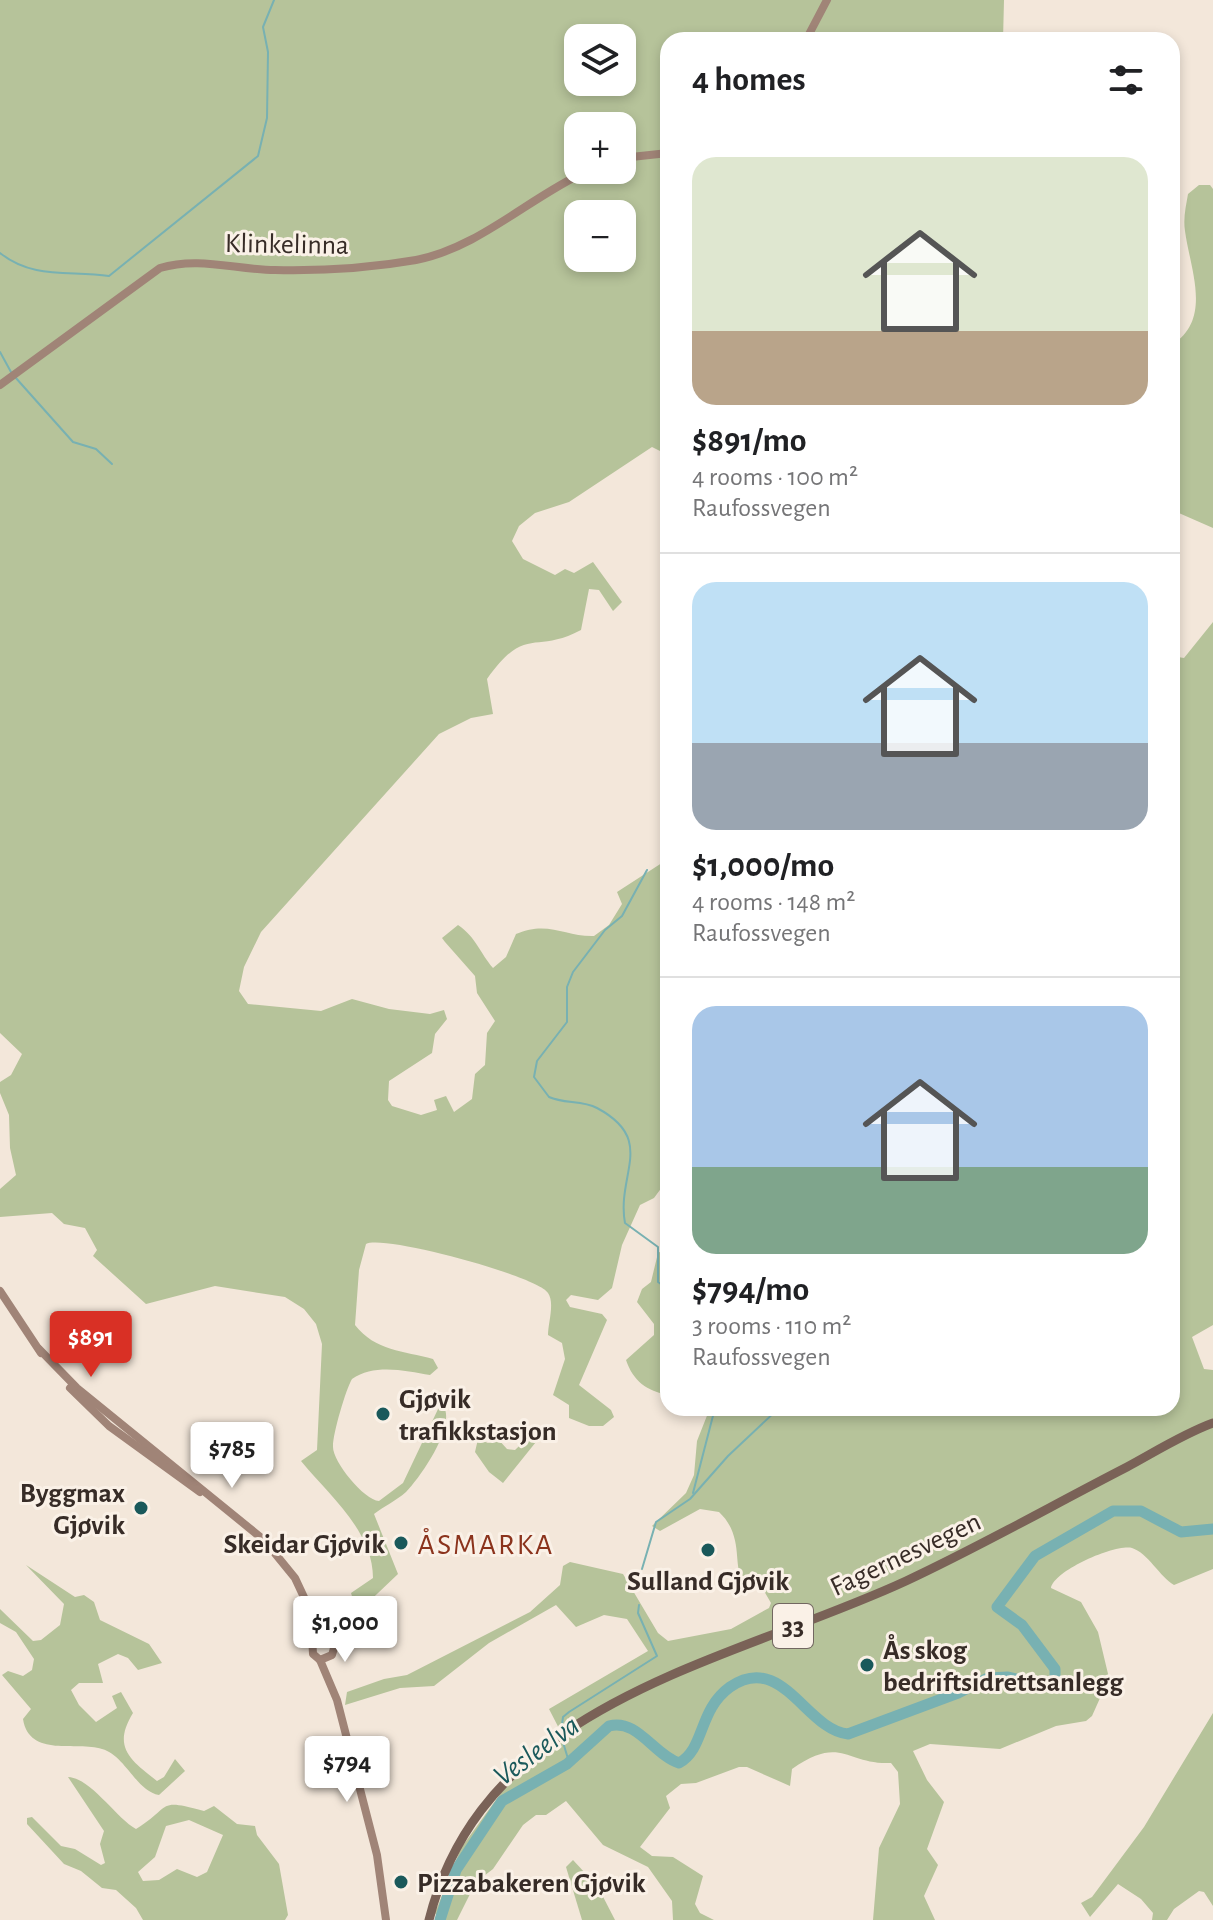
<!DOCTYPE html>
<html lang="en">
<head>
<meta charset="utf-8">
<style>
  body { margin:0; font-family:"Alegreya Sans",sans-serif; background:#f6f6f6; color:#202124; height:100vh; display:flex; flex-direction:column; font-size:30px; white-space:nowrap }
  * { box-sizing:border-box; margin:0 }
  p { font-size:26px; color:#757577 }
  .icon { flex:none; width:44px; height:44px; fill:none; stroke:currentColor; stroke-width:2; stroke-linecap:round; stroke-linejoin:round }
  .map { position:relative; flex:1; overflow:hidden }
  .details { position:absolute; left:660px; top:32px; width:520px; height:1384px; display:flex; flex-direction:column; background:#fff; border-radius:24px; box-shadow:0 4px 12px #0003 }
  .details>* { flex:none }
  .controls { position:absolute; left:564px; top:24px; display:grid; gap:16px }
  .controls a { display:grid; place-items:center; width:72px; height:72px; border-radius:16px; background:#fff; box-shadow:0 4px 12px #0003; font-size:40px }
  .price { position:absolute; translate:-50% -68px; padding:0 18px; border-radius:8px; background:#fff; color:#222; font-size:26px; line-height:52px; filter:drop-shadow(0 2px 4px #0008) }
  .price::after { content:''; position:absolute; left:50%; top:48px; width:24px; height:18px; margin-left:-12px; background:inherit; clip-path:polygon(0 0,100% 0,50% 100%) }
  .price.active { background:#d93025; color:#fff }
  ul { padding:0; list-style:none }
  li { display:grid; align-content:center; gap:16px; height:424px; padding:0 32px }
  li+li { border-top:2px solid #e0e0e0 }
  li span { display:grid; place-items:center; height:248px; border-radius:24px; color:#555 }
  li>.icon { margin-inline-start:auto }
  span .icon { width:144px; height:144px; fill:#fffc; stroke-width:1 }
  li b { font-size:34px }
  h2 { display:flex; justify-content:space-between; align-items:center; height:96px; padding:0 32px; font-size:34px }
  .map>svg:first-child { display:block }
</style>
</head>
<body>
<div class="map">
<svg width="1213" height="1920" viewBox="0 0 1213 1920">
  <rect width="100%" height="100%" fill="#f3e7da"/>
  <!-- green -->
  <g fill="#b6c39a" fill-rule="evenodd">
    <path d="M 0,0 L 1004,0 L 1003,40 L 668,40 L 668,455 L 652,447 L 569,502 L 535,513 L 519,526 L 512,541 L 523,559 L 555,575 L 565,569 L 574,573 L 593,562 L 622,602 L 613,611 L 599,590 L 589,589 L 581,630 C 534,655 526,624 487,679 L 493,714 L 471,718 L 439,734 L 261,932 L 244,967 L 239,991 L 248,1004 L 321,1011 L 352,999 L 389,1009 L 430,1014 L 444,1010 L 447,1019 L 435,1034 L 432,1053 L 389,1081 L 388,1100 L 392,1106 L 421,1115 L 437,1110 L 434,1100 L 446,1096 L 454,1112 L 472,1099 L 475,1074 L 485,1065 L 487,1033 L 495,1021 L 477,993 L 475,976 L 445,942 L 442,938 L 458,925 C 476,937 480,953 493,968 L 506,957 L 516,934 C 548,920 566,937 594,936 L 609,925 L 622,904 L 617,892 L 668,859 L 668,1179 L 654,1198 L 640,1205 L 622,1245 L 612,1288 L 598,1300 L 571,1295 L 566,1300 L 570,1307 L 602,1314 L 607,1320 L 579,1385 L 611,1410 L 614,1417 L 603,1426 L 589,1426 L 569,1418 L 569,1405 L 553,1395 L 565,1359 L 562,1343 L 548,1335 C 548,1323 555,1303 548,1293 C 537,1276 383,1234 366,1244 L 359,1270 L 355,1325 C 375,1351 404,1351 433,1359 L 438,1368 L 430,1375 C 406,1371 375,1363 352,1379 C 346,1389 333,1433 333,1446 C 332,1461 364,1500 379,1501 L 403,1483 L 439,1407 L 444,1407 C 455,1427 421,1477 406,1492 C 396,1501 384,1506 374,1514 L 398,1574 L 357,1613 L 351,1593 L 373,1578 C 373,1531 329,1495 301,1461 L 317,1450 L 322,1344 L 316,1324 L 304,1309 L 285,1297 L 215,1286 L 146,1304 L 93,1256 L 97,1250 L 85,1228 L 64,1224 L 52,1213 L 0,1217 L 0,1189 L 16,1175 L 10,1148 L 9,1115 L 0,1093 L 0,1082 L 11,1075 L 22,1054 L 0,1033 ZM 578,38 L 622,38 L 622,82 L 578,82 ZM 578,126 L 622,126 L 622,170 L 578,170 ZM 578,214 L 622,214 L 622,258 L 578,258 Z"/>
    <path d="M 1199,185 L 1210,185 L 1213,189 L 1213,528 L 1172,510 L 1172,345 C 1213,319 1190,269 1185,231 C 1183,218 1186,206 1188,194 Z"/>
    <path d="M 1213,622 L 1213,1325 L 1192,1337 L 1204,1369 L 1213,1370 L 1213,1569 L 1174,1585 C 1160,1577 1148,1553 1132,1548 C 1115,1544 1055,1570 1051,1588 L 1081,1602 L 1098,1632 L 1109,1678 L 1092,1716 L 1086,1721 L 1056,1726 L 1000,1749 L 930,1744 L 913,1751 L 927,1780 L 944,1802 L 927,1849 L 938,1865 L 924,1896 L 935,1920 L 873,1920 L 879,1848 L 900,1804 L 898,1772 L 891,1763 C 846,1765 842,1734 792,1769 L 790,1786 L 747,1767 L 739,1767 L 696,1783 L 681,1784 L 666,1796 L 670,1808 L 640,1847 L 652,1856 L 673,1857 L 703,1876 L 695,1904 L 700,1913 L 714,1920 L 673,1920 L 672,1901 L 648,1867 L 603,1845 L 566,1801 L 546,1815 L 536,1815 L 523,1825 L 493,1869 L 476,1882 L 457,1920 L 439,1920 L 435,1913 L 461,1848 L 506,1786 L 565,1740 L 549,1709 L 648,1651 L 627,1619 L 604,1615 L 576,1627 L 556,1605 L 489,1643 L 434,1686 L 400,1688 L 345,1705 L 347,1692 L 384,1679 L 407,1675 L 530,1612 L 560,1585 L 563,1566 L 570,1562 L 623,1574 L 658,1633 L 668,1641 L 731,1629 L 769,1608 L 771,1603 L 760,1584 C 754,1578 749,1582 743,1577 C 732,1569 745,1536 719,1512 L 700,1509 L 660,1531 L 652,1526 L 686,1493 L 694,1475 L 697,1441 L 710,1408 L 1172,1408 L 1172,656 L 1184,658 Z"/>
    <path d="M 665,1249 L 668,1253 L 668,1395 C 647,1391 633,1381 626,1360 L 654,1335 L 654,1324 L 637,1302 L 642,1289 L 651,1282 L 658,1253 Z"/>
    <polygon points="540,1426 548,1427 503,1483 489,1472 475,1452 478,1439 488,1443 498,1439 507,1449 515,1450"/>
    <path d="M 26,1565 L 75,1597 L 84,1595 L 94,1602 L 100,1620 L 149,1644 L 162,1663 L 138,1670 L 128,1658 L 118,1654 L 98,1664 L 103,1683 L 79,1683 L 71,1690 L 79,1705 L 96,1722 L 117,1708 L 112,1696 L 121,1692 L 133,1713 C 112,1747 130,1760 157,1781 L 164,1777 L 175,1759 L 185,1771 L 159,1795 C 136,1791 125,1755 102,1749 C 77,1741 29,1758 23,1719 L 31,1709 L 2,1675 L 8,1671 L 23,1676 L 32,1670 L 34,1659 L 16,1632 L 0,1623 L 0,1609 L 33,1641 L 41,1640 L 60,1625 L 64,1604 Z"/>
    <polygon points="1213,1713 1213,1906 1204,1892 1199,1891 1174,1909 1167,1920 1152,1920 1153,1913 1141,1899 1118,1884 1090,1917 1081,1903 1092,1897 1144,1827"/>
    <path d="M 68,1777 C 91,1778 116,1818 136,1829 C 173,1806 156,1798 204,1811 L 214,1806 L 237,1824 L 255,1826 L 257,1835 L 279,1864 L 288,1915 L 285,1920 L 143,1920 L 136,1908 L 116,1890 L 102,1888 L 81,1871 L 64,1864 L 27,1824 L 27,1818 L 32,1817 L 61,1846 L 75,1849 L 101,1865 L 105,1863 L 100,1844 L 104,1831 ZM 189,1820 L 223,1835 L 207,1872 L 197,1877 L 177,1869 L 159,1880 L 143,1881 L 138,1872 L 155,1857 L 166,1826 Z"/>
    <polygon points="573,1860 598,1887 615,1920 582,1920 566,1867"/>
  </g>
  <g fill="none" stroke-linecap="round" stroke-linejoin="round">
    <!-- stream -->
    <g stroke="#78b1b2" stroke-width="2">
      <path d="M 0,253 C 34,280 70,270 109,276 L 258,156 L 267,118 L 268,52 L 263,27 L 274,0"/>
      <polyline points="0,352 11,372"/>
      <polyline points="15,377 73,442 96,449 112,464"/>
      <path d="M 647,870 L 622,916 L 605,930 L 573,972 L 567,987 L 567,1022 L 537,1061 L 534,1077 L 549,1097 C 564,1104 582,1100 597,1108 C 657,1140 616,1174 625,1223 L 658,1247 L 658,1282 L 668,1289"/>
      <polyline points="693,1493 715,1408"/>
      <polyline points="642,1569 656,1522 690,1499 728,1456 779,1408"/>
      <polyline points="561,1732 563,1717 569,1712 657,1656 638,1613 639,1605"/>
      <polyline points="562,1739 569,1762"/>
    </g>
    <!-- river -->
    <path stroke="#78b1b2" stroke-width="11" d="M 440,1920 L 456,1870 L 502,1801 L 567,1764 L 609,1726 C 637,1718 654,1755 679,1763 C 705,1749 698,1710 730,1687 C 782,1651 806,1730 848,1734 L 958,1693 L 988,1678 L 1008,1677 L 1040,1685 L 1055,1680 L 1055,1669 L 1022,1625 L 997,1607 L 1035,1556 L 1113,1511 L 1141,1511 L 1181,1532 L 1213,1529"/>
    <!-- secondary -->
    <g stroke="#a08477" stroke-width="8">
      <polyline points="806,40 827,0"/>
      <polyline points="622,158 668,153"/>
      <path d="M 0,385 L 160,268 C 199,256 236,270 275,270 C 321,271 370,268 416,260 C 479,248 531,196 589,170"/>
      <polyline points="0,1291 41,1353"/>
      <polyline points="39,1349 77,1388 264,1540 295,1578 323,1638"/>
      <polyline points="70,1388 109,1426 200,1492"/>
      <polyline points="311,1618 313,1654 320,1660 332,1655 334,1648 330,1640 320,1638 313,1643"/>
      <polyline points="320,1660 337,1700 377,1855 386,1920"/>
    </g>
    <!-- primary -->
    <path stroke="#7a6257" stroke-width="9" d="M 429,1920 C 484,1700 729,1663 906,1581 C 981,1546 1053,1505 1127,1467 C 1155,1452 1183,1434 1213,1423"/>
  </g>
  <!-- markers -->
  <g fill="#1a595b" stroke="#faf1e7" stroke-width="3">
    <circle cx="383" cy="1414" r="8"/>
    <circle cx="141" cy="1508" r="8"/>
    <circle cx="401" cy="1543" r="8"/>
    <circle cx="708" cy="1550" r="8"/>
    <circle cx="867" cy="1665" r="8"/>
    <circle cx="401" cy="1882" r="8"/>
  </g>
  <g text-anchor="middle" stroke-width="6" stroke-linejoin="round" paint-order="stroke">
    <!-- shield labels -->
    <rect fill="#faf1e7" stroke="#726761" stroke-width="2" x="773" y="1604" width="40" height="44" rx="6"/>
    <g font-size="26" font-weight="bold" fill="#372c27">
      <text x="793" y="1635">33</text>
    </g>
    <!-- street labels -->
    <g font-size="28" fill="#372c27" stroke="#faf1e7">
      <text transform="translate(287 243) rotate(1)" y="10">Klinkelinna</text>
      <text transform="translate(905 1553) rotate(-25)" y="10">Fagernesvegen</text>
    </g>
    <!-- poi labels -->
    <g font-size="28" font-weight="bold" fill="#372c27" stroke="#faf1e7" text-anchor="start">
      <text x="399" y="1408">Gjøvik<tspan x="399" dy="32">trafikkstasjon</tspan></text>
      <text x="125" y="1502" text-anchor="end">Byggmax<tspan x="125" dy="32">Gjøvik</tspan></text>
      <text x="385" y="1553" text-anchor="end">Skeidar Gjøvik</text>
      <text x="708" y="1590" text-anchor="middle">Sulland Gjøvik</text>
      <text x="883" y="1659">Ås skog<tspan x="883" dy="32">bedriftsidrettsanlegg</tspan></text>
      <text x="417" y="1892">Pizzabakeren Gjøvik</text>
    </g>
    <!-- neighbourhood labels -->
    <g font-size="30" letter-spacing="2" fill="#8b331c" stroke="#faf1e7">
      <text x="486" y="1554">ÅSMARKA</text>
    </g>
    <!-- water labels -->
    <g font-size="30" font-style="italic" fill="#1a595b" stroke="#faf1e7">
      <text transform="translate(536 1750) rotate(-36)" y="10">Vesleelva</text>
    </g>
  </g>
</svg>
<div class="controls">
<a><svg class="icon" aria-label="layers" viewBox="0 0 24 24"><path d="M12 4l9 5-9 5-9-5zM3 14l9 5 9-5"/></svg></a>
<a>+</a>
<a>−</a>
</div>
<b class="price active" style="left:91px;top:1379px">$891</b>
<b class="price" style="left:232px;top:1490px">$785</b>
<b class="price" style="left:345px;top:1664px">$1,000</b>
<b class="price" style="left:347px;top:1804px">$794</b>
<section class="details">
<h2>4 homes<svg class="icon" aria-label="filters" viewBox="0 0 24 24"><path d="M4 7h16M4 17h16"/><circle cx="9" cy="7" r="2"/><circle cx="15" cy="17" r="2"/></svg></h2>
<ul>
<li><span style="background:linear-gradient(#dfe7d0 70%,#b9a48a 0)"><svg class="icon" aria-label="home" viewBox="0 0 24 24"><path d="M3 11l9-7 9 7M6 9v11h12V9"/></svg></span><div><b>$891/mo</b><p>4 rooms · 100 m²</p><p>Raufossvegen</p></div></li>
<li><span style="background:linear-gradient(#bfe0f5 65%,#9aa5b1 0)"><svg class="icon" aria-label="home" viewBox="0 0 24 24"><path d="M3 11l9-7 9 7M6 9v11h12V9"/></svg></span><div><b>$1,000/mo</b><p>4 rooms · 148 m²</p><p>Raufossvegen</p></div></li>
<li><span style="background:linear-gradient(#a9c7e8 65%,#7fa58c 0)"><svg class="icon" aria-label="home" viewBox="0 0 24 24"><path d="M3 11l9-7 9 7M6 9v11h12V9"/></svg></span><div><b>$794/mo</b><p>3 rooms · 110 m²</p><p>Raufossvegen</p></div></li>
</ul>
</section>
</div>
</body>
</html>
